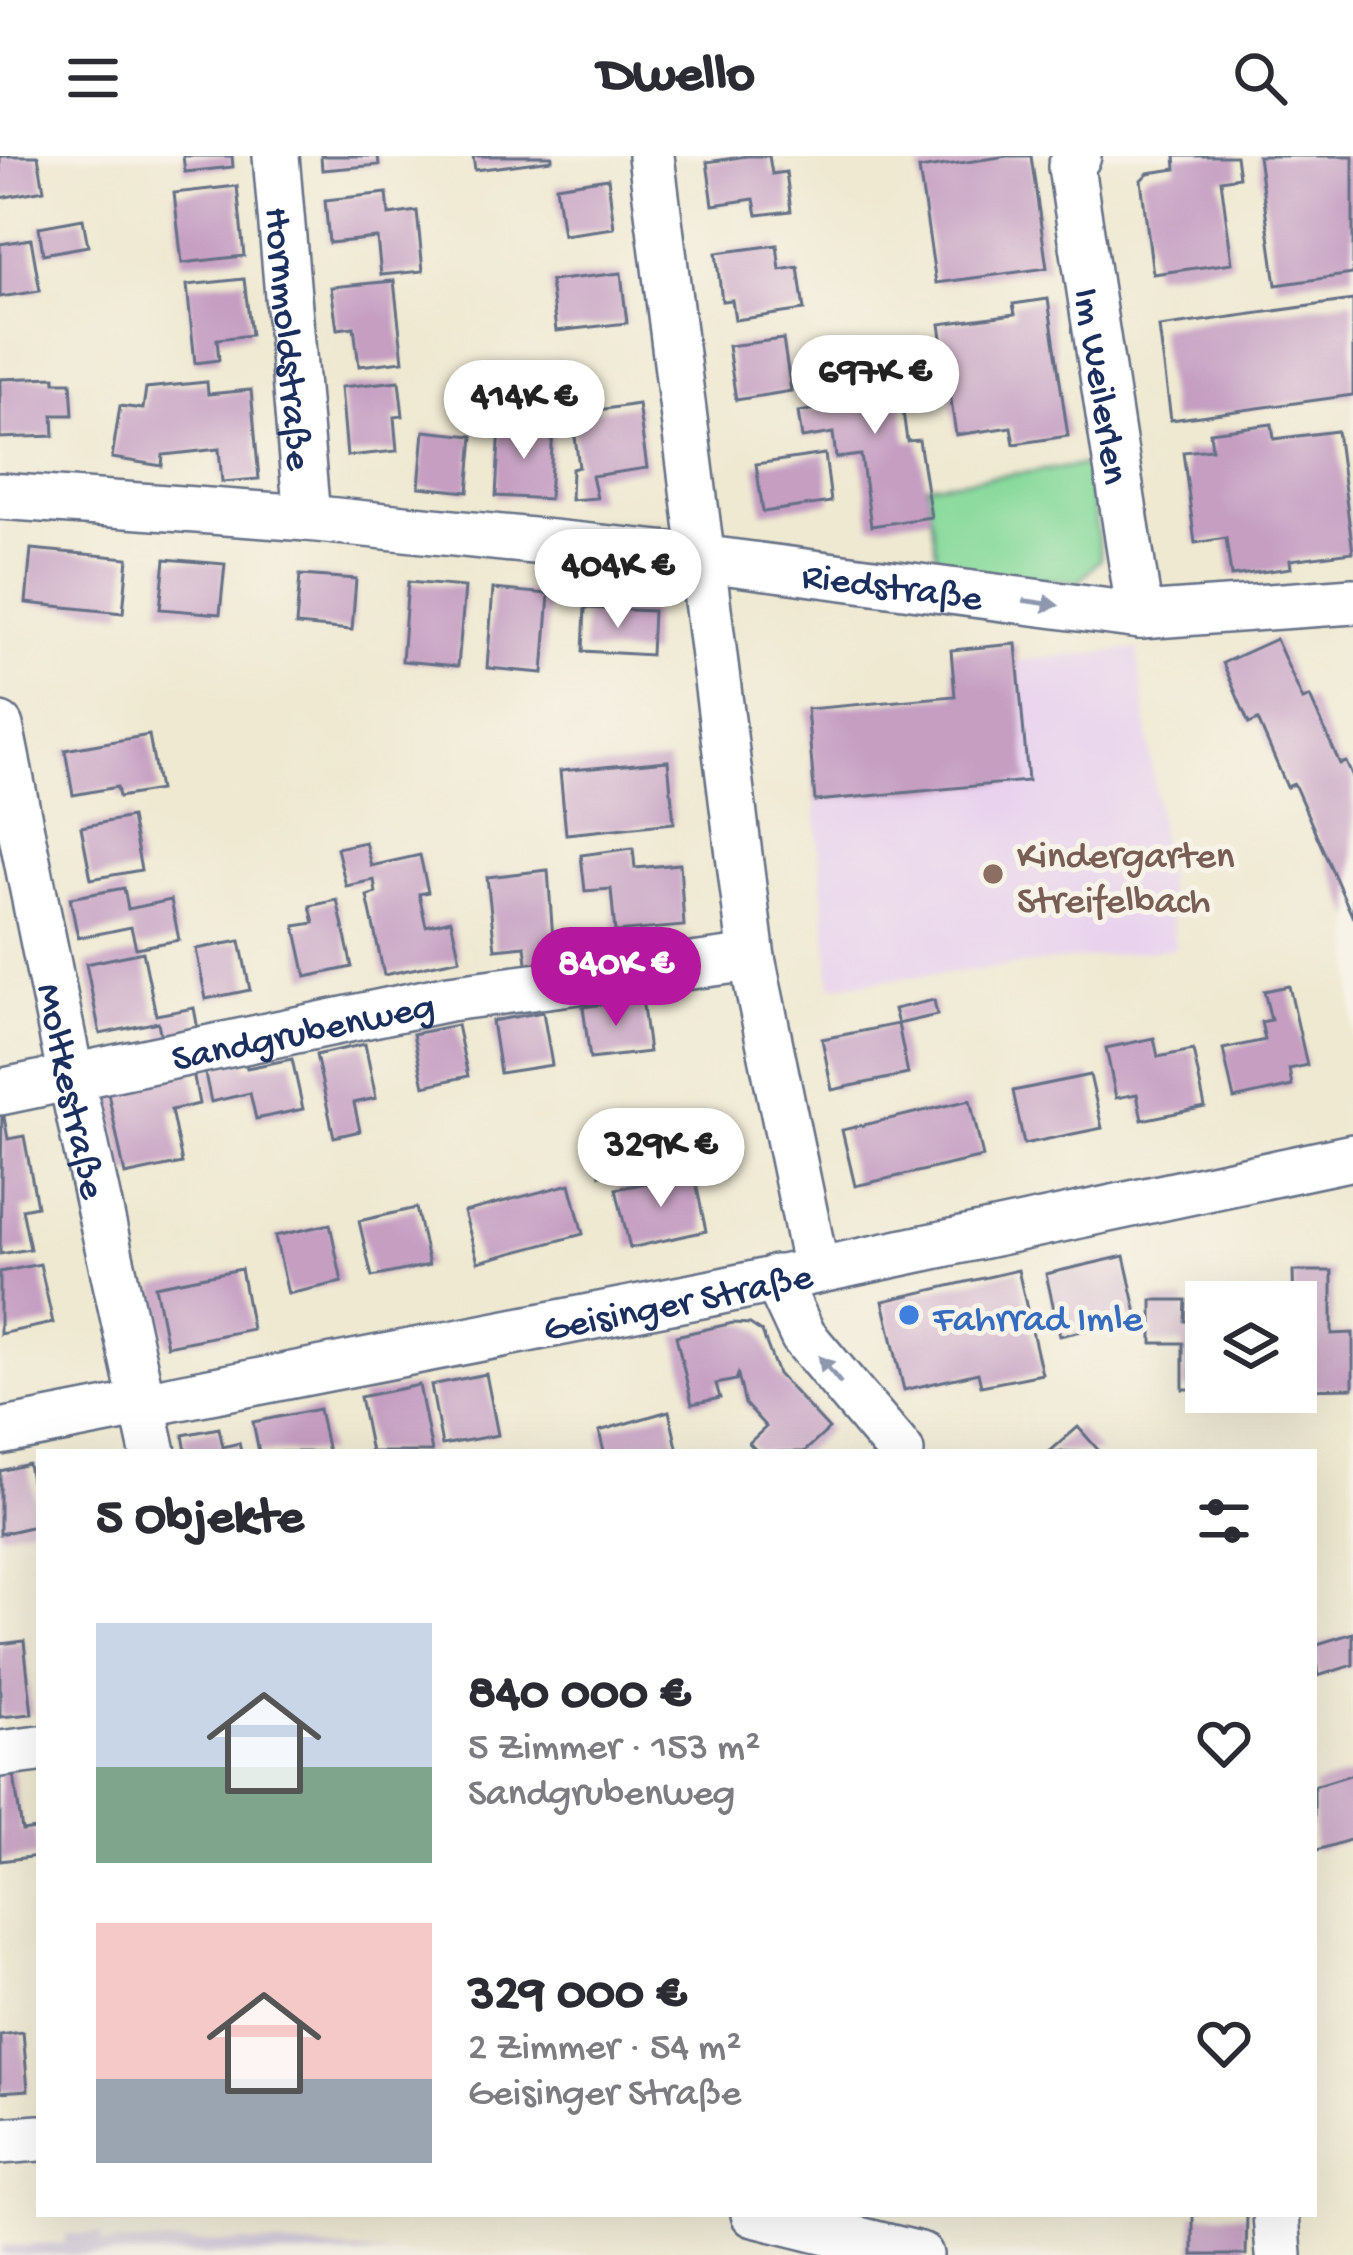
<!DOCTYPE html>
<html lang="de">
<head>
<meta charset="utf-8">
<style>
  body { margin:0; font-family:"Gochi Hand",sans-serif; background:#f2f2f3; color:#2b2b33; height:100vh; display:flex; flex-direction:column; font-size:45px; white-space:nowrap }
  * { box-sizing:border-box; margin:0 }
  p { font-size:39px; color:#7c7c81 }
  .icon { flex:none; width:66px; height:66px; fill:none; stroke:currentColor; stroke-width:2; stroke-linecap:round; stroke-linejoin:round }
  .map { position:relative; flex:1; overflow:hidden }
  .panel { position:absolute; left:36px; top:1293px; width:1281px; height:768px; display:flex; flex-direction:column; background:#fff; border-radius:0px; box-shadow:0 12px 48px #0002 }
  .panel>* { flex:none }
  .tools { position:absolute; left:1185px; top:1125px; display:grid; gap:24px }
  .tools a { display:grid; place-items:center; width:132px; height:132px; border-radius:0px; background:#fff; box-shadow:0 12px 48px #0002; font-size:60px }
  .price { position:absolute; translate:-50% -102px; padding:0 27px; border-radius:42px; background:#fff; color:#222; font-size:39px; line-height:78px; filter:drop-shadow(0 3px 6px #0008) }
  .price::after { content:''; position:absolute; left:50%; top:72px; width:36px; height:27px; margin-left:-18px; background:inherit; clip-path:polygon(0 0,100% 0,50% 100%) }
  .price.on { background:#b5179e; color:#fff }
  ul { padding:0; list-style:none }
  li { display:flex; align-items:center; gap:36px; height:300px; padding:0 60px }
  li span { display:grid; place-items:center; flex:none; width:336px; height:240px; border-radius:0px; color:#555 }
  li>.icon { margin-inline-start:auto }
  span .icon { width:144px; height:144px; fill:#fffc; stroke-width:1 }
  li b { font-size:51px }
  h2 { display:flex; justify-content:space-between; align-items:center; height:144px; padding:0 60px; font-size:51px }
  header { display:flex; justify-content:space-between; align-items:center; height:156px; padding:0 60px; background:#fff; font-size:54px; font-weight:700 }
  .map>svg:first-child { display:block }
</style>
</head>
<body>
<header><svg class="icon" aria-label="menu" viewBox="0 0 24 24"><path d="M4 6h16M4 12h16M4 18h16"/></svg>Dwello<svg class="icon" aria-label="search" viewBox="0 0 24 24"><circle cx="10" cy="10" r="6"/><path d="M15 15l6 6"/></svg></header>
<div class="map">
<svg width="1353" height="2099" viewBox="0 0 1353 2099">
  <rect width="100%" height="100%" fill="#f7f3e8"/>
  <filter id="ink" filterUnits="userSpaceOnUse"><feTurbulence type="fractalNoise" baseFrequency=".00833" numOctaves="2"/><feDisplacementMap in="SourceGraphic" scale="24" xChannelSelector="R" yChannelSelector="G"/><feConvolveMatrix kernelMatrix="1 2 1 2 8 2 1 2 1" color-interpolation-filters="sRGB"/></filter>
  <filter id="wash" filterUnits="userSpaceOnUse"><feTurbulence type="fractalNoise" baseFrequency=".004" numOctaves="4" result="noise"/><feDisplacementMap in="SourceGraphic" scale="48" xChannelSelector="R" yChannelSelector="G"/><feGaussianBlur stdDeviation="2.7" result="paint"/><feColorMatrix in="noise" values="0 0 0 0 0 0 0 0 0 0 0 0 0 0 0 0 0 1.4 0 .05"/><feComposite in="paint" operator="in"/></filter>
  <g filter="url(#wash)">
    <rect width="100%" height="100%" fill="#efe9d1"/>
    <!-- built -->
    <polygon fill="#e8d2ee" points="1137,493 1175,792 831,830 815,645 1028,625 1018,505"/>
    <!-- industrial -->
    <polygon fill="#c9bfd7" points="65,2078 101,2078 102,2087 244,2086 397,2099 0,2099 0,2091 65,2087"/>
    <!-- green -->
    <polygon fill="#88da9b" stroke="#52847c" stroke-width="3" points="1086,309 1101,402 1079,426 939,414 926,329"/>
    <g id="blocks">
      <!-- building -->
      <g fill="#c59ec2">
        <polygon points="0,0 38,0 44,34 0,42"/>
        <polygon points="183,0 232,0 233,11 185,16"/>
        <polygon points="321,0 378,0 379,9 322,14"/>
        <polygon points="473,0 552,0 552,4 475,14"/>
        <polygon points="747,0 769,0 772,18 786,16 791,55 757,59 754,43 713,49 707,6"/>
        <polygon points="1007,0 1031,0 1047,112 936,127 919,13"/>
        <polygon points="1175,0 1236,0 1239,21 1221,24 1232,107 1153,118 1141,24 1148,17 1176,13"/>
        <polygon points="1258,0 1353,0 1353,118 1276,129"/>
        <polygon points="608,22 614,72 563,79 556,30"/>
        <polygon points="237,30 244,100 182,107 174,37"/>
        <polygon points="387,37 389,59 417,55 423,115 381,119 377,82 329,87 325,44"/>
        <polygon points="83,63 88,90 43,98 39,71"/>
        <polygon points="31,83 40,135 0,141 0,88"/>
        <polygon points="777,89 780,114 798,111 804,154 735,164 732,144 722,145 716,97"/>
        <polygon points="621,117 627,167 556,175 550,125"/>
        <polygon points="244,123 251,179 217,183 219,204 195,207 187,129"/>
        <polygon points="394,125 403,205 359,210 354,171 337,173 331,131"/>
        <polygon points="1048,143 1068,280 1014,288 1011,271 956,279 940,168 1015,158 1013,148"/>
        <polygon points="1353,144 1353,239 1171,264 1159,171"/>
        <polygon points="783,183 791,235 736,244 728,190"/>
        <polygon points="906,203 912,246 902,248 907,285 919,284 931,361 871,370 861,299 836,302 833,277 802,282 798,256 832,251 827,214"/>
        <polygon points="55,221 55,226 71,226 73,259 53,259 54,280 0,282 0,223"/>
        <polygon points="399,225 403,260 394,261 397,295 347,300 341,231"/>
        <polygon points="207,226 208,238 251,234 259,323 222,326 219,293 163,299 162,310 112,302 120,250 143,253 146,232"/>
        <polygon points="638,248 647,312 592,320 597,342 571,344 572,313 579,311 572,258"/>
        <polygon points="1272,268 1274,283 1337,275 1353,396 1290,404 1291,412 1231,420 1226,382 1195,387 1183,296 1212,293 1210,276"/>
        <polygon points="500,269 553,272 549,343 496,340"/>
        <polygon points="424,275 473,280 468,336 419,331"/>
        <polygon points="825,298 831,346 763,356 756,308"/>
        <polygon points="31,393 128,402 123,457 26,447"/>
        <polygon points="165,403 225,408 220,458 160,453"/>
        <polygon points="300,419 356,423 352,474 296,469"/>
        <polygon points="408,426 465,431 458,510 402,505"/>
        <polygon points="493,433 549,438 543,517 487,512"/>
        <polygon points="585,452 653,455 651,499 583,495"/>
        <polygon points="1276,483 1303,544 1310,541 1340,608 1346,606 1353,622 1353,762 1294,628 1287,631 1258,564 1249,568 1223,507"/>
        <polygon points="1016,488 1028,625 815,645 807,553 955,540 951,494"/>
        <polygon points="149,579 159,634 119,641 117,631 73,639 65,594"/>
        <polygon points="668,605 674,667 566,678 560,615"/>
        <polygon points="131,661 141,714 91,723 81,671"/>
        <polygon points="365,686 371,710 420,699 428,736 419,738 426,770 451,764 460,803 384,819 367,740 376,737 374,724 346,730 337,692"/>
        <polygon points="633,692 635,712 680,708 684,770 615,776 611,733 585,735 581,699"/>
        <polygon points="548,714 555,811 528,814 525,790 495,793 487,721"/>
        <polygon points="124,732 128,753 171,744 179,784 136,792 131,771 78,782 70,742"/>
        <polygon points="337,744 352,811 306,821 295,770 314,767 310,750"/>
        <polygon points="240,785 250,834 206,843 196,793"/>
        <polygon points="143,796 156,859 194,852 199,879 162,887 158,866 100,878 86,808"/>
        <polygon points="1289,830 1307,909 1289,913 1292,930 1234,943 1223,893 1265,884 1261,866 1271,864 1264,835"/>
        <polygon points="642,843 649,896 590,903 583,851"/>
        <polygon points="934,844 937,859 898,868 894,853"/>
        <polygon points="543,856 552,909 500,917 492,865"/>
        <polygon points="898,868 908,918 832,934 822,883"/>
        <polygon points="457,869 468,920 424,930 413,878"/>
        <polygon points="1154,882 1158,901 1193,894 1205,951 1142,964 1137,938 1116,942 1106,892"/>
        <polygon points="365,888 376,942 354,947 360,975 334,981 316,899"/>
        <polygon points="292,903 303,953 256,963 250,937 211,946 204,913 245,904 247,912"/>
        <polygon points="192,910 199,948 171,954 182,1007 125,1019 106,927"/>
        <polygon points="1090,919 1102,972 1024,988 1013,935"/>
        <polygon points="970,944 983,1001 855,1030 842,974"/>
        <polygon points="2,950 8,983 24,980 37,1050 22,1053 30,1093 0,1098"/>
        <polygon points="634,978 640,1011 600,1019 594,986"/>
        <polygon points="694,1018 706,1075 630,1092 616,1033"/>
        <polygon points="570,1028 583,1078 478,1106 464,1056"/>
        <polygon points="416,1052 429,1109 372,1121 359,1065"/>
        <polygon points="330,1068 342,1126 288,1138 275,1080"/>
        <polygon points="1124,1100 1138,1162 1060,1180 1046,1118"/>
        <polygon points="40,1108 53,1167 0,1178 0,1116"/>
        <polygon points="241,1113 252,1173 167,1190 155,1130"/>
        <polygon points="1018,1114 1042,1218 981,1230 978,1217 904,1234 883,1145"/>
        <polygon points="1293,1115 1332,1115 1332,1178 1353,1177 1353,1232 1296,1233"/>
        <polygon points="1152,1144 1186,1144 1185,1165 1206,1165 1206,1233 1183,1233 1183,1187 1152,1187"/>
        <polygon points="733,1167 750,1168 762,1176 778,1218 829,1273 804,1296 758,1296 749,1287 766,1271 745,1248 738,1219 736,1224 716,1228 720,1242 692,1248 676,1180"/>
        <polygon points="486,1218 498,1279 442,1289 431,1229"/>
        <polygon points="419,1229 432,1296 371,1296 360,1241"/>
        <polygon points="319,1253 328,1296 259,1296 253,1266"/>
        <polygon points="669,1255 678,1296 604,1296 599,1275"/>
        <polygon points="1078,1271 1100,1296 1049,1296"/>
        <polygon points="219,1272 223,1291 239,1287 241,1296 186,1296 183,1279"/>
        <polygon points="28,1308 39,1369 0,1378 0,1315"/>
        <polygon points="1353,1477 1353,1509 1318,1520 1314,1489"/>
        <polygon points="24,1485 32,1558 0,1561 0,1488"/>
        <polygon points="13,1613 22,1675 35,1673 38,1700 0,1705 0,1614"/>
        <polygon points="1353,1618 1353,1683 1314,1695 1314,1630"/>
        <polygon points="23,1876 28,1934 0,1936 0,1879"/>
        <polygon points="1193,2058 1247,2058 1246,2099 1193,2099"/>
      </g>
    </g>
  </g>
  <g filter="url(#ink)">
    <use href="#blocks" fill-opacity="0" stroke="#657086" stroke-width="3"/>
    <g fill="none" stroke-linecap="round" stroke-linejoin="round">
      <defs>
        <g id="street">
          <path id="s1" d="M 276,0 L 307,362"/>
          <polyline points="651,0 752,802 816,1113"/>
          <path id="s2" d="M 1078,0 L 1071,11 L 1140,460"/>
          <path id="s3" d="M 0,340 L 307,362 L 699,402 L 1140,460 L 1353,445"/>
          <path id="s4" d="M 0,570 L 71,922 L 153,1296"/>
          <path id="s5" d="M 0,936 L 449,842 L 752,802"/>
          <polyline points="776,1122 803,1180 901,1296"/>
          <path id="s6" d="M 0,1276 L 707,1138 L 1353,1001"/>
          <polyline points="0,1598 39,1593"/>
          <polyline points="0,1985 39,1982"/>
          <polyline points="754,2058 920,2099"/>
          <polyline points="1276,2058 1279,2099"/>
        </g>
      </defs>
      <!-- street casing -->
      <use href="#street" stroke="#657086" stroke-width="50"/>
      <!-- street -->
      <use href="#street" stroke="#fff" stroke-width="45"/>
    </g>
    <!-- one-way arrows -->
    <defs><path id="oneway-solid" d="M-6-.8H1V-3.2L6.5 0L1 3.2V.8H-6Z" transform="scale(3)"/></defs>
    <g fill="#8d97ae">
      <use href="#oneway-solid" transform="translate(1041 447) rotate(8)"/>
      <use href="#oneway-solid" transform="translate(830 1214) rotate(-129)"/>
    </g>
  </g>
  <!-- markers -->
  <circle fill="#8d6e63" stroke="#f7f3e8" stroke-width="4.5" cx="993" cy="718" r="12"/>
  <circle fill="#3f7fe0" stroke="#f7f3e8" stroke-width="4.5" cx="909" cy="1159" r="12"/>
  <g text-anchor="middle" stroke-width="10" stroke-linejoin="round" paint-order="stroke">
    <!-- street labels -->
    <g font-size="39" fill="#1b2f5e" stroke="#f7f3e8">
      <text dy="14" stroke="none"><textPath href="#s1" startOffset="183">Hornmoldstraße</textPath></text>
      <text dy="14" stroke="none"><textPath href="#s2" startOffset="234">Im Weilerlen</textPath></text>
      <text dy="14" stroke="none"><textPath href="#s3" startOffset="897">Riedstraße</textPath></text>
      <text dy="14" stroke="none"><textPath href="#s5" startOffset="309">Sandgrubenweg</textPath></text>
      <text dy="14" stroke="none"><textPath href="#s4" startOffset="372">Moltkestraße</textPath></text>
      <text dy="14" stroke="none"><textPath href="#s6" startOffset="690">Geisinger Straße</textPath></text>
    </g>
    <!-- education labels -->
    <g font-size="39" fill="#785e54" stroke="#f7f3e8" text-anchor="start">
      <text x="1017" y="710">Kindergarten<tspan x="1017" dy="45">Streifelbach</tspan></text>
    </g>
    <!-- shop labels -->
    <g font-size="39" fill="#366cbe" stroke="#f7f3e8" text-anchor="start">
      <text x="933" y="1173">Fahrrad Imle</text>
    </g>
  </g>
</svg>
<div class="tools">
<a><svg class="icon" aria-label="layers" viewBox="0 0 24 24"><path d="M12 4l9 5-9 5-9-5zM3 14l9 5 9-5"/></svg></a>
</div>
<b class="price" style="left:875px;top:281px">697K €</b>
<b class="price" style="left:524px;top:306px">414K €</b>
<b class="price" style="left:618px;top:475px">404K €</b>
<b class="price on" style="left:616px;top:873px">840K €</b>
<b class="price" style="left:661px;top:1054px">329K €</b>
<section class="panel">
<h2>5 Objekte<svg class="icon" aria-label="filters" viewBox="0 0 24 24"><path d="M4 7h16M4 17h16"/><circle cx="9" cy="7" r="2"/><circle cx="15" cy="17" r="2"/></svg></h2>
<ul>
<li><span style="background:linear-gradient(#c9d6e8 60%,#7fa58c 0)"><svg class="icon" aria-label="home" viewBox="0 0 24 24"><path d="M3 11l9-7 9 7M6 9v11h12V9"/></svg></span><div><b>840 000 €</b><p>5 Zimmer · 153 m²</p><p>Sandgrubenweg</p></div><svg class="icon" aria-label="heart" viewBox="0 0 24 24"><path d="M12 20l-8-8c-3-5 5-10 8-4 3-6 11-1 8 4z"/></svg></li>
<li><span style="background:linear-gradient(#f6c9c9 65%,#9aa5b1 0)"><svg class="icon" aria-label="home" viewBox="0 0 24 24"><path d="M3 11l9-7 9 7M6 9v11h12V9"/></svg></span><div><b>329 000 €</b><p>2 Zimmer · 54 m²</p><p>Geisinger Straße</p></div><svg class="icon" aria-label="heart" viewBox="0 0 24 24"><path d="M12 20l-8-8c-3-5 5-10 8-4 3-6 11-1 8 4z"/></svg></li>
</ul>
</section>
</div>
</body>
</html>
